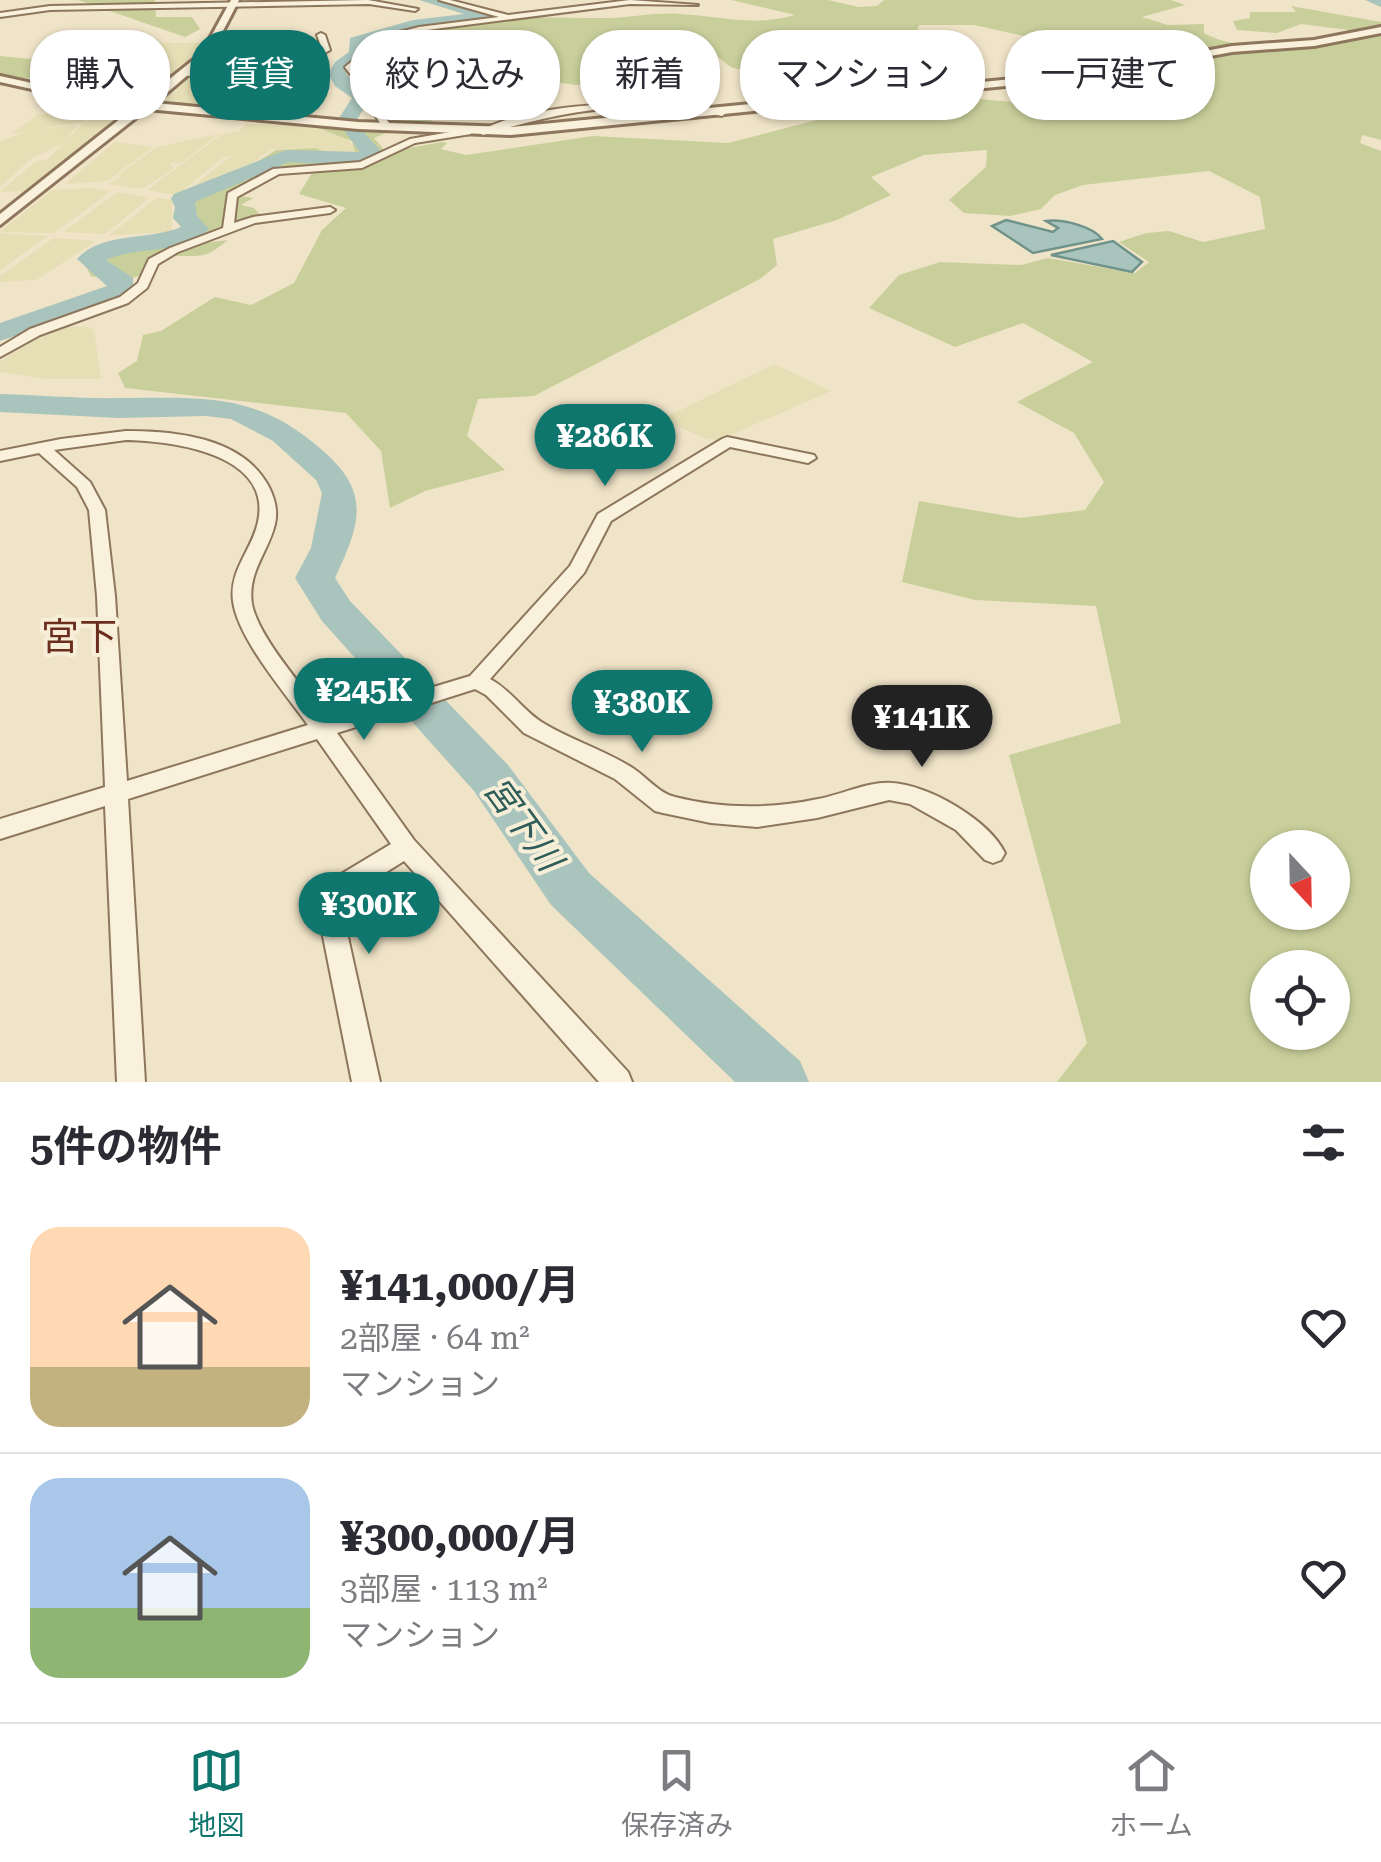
<!DOCTYPE html>
<html lang="ja">
<head>
<meta charset="utf-8">
<style>
  body { margin:0; font-family:"Roboto Serif","Noto Sans JP",serif; background:#f7f7f7; color:#2b2b33; height:100vh; display:flex; flex-direction:column; font-size:38px; white-space:nowrap }
  * { box-sizing:border-box; margin:0 }
  p { font-size:32px; color:#7c7c81 }
  .icon { flex:none; width:55px; height:55px; fill:none; stroke:currentColor; stroke-width:2; stroke-linecap:round; stroke-linejoin:round }
  .map { position:relative; height:1082px; overflow:hidden }
  .side { display:flex; flex-direction:column; background:#fff; flex:1 }
  .side>* { flex:none }
  .guide { position:absolute; left:30px; top:30px; width:1322px; height:90px; display:flex; gap:20px }
  .needle { width:65px; rotate:158deg }
  .tools { position:absolute; left:1250px; top:830px; display:grid; gap:20px }
  .tools a { display:grid; place-items:center; width:100px; height:100px; border-radius:50%; background:#fff; box-shadow:0 2px 8px #0004; font-size:50px }
  .price { position:absolute; translate:-50% -85px; padding:0 22px; border-radius:35px; background:#0f766e; color:#fff; font-size:32px; line-height:65px; filter:drop-shadow(0 2px 5px #0008) }
  .price::after { content:''; position:absolute; left:50%; top:60px; width:30px; height:22px; margin-left:-15px; background:inherit; clip-path:polygon(0 0,100% 0,50% 100%) }
  .price.selected { background:#222; color:#fff }
  ul { padding:0; list-style:none }
  li { display:flex; align-items:center; gap:30px; height:250px; padding:0 30px }
  li+li { border-top:2px solid #e1e1e2 }
  li span { display:grid; place-items:center; flex:none; width:280px; height:200px; border-radius:30px; color:#555 }
  li>.icon { margin-inline-start:auto }
  span .icon { width:120px; height:120px; fill:#fffc; stroke-width:1 }
  li b { font-size:42px }
  h2 { display:flex; justify-content:space-between; align-items:center; height:120px; padding:0 30px; font-size:42px }
  .pill { padding:0 35px; border-radius:40px; background:#fff; box-shadow:0 2px 8px #0004; font-size:35px; line-height:90px }
  .pill.selected { background:#0f766e; color:#fff }
  .tab-bar { display:flex; justify-content:space-around; align-items:center; height:140px; border-top:2px solid #e1e1e2; background:#fff; font-size:28px; color:#7c7c81 }
  .tab-bar a { display:grid; justify-items:center; gap:5px }
  .tab-bar .selected { color:#0f766e }
  .map>svg:first-child { display:block }
</style>
</head>
<body>
<div class="map">
<svg width="1381" height="1082" viewBox="0 0 1381 1082">
  <rect width="100%" height="100%" fill="#f0e4c8"/>
  <!-- farmland -->
  <g fill="#e6deb5">
    <polygon points="108,33 157,39 162,43 202,43 188,63 148,97 135,100 111,97 128,79 126,75 123,81 110,80 105,78 105,73 86,65 57,64 40,55 48,48"/>
    <polygon points="211,74 232,80 216,105 197,106 161,100 178,90 175,87 190,75"/>
    <polygon points="92,107 104,109 81,123 29,130 78,125 62,144 32,158 0,187 0,141 26,132 12,133 38,115"/>
    <polygon points="109,109 120,111 119,117 107,124 109,127 78,154 24,191 0,192 36,161 47,160 82,124"/>
    <polygon points="246,124 307,125 346,138 356,148 353,154 339,157 315,148 272,149 243,170 186,192 232,155 224,157 177,195 147,190 222,134 239,131"/>
    <polygon points="219,134 181,163 169,163 174,168 142,189 107,184 122,177 118,175 157,147"/>
    <polygon points="115,142 153,147 107,181 65,184"/>
    <polygon points="89,188 111,191 54,233 0,232 52,190"/>
    <polygon points="118,192 149,198 105,234 63,232"/>
    <polygon points="157,198 172,200 172,232 109,235"/>
    <polygon points="0,233 48,236 0,270"/>
    <polygon points="54,238 96,241 36,280 0,282 0,276"/>
    <polygon points="61,326 89,327 94,331 101,379 45,379 0,372 0,362 14,352"/>
    <polygon points="774,364 831,391 719,440 707,439 668,422 668,416"/>
  </g>
  <!-- green -->
  <g fill="#c9cf9b" fill-rule="evenodd">
    <polygon points="78,0 155,0 156,17 192,17 200,29 185,37"/>
    <path d="M 731,0 L 828,0 L 859,7 L 877,6 L 884,0 L 1171,0 L 1185,5 L 1142,17 L 1168,25 L 1204,24 L 1204,33 C 1240,53 1313,51 1349,30 L 1301,24 L 1277,33 L 1237,30 L 1233,21 L 1250,18 L 1250,12 L 1296,12 L 1291,6 L 1381,22 L 1381,140 L 1362,135 L 1360,143 L 1381,151 L 1381,1082 L 1057,1082 L 1087,1043 L 1009,755 L 1121,723 L 1096,606 L 975,600 L 902,582 L 919,501 L 1020,518 L 1085,510 L 1104,482 L 1074,433 L 1017,402 L 1093,362 L 1023,323 L 955,347 L 869,308 L 899,275 L 940,262 L 1021,265 L 1048,258 L 1135,273 L 1149,262 L 1119,242 L 1146,233 L 1169,231 L 1203,242 L 1265,229 L 1260,197 L 1209,171 L 1083,185 L 1055,195 L 1041,209 L 1010,216 L 964,213 L 949,200 L 986,167 L 987,150 L 924,155 L 871,177 L 891,195 L 837,220 L 773,239 L 777,265 L 760,279 L 534,396 L 478,399 L 467,436 L 505,470 L 425,491 L 390,508 L 381,451 L 346,413 L 125,388 L 118,373 L 137,361 L 143,335 L 161,331 L 215,297 L 251,305 L 294,283 L 322,230 L 346,208 L 299,194 L 315,168 L 284,169 L 235,195 L 253,198 L 241,205 L 254,208 L 265,221 L 173,247 L 228,240 C 221,245 215,251 207,254 C 184,261 152,245 142,275 L 119,282 L 91,276 L 84,263 C 108,239 150,242 181,233 L 184,229 L 177,206 L 180,201 L 244,170 L 276,150 L 315,148 L 341,158 L 355,151 L 352,141 L 310,125 L 391,131 L 374,138 L 386,152 L 442,142 L 447,143 L 441,149 L 466,155 L 593,136 L 728,143 L 832,116 L 947,96 L 1024,103 L 1033,87 L 1074,85 L 1153,106 L 1195,97 L 1144,72 L 1197,58 L 1126,39 L 1079,36 L 1056,43 L 974,25 L 919,25 L 914,41 L 928,58 L 847,62 L 823,51 L 795,47 L 772,51 L 760,59 L 762,69 C 719,73 734,61 705,51 C 672,39 634,54 614,81 L 576,85 L 540,80 L 506,83 L 455,101 L 444,116 L 430,121 L 389,123 L 379,113 L 379,107 L 394,89 L 388,82 L 400,66 L 395,57 C 457,6 537,19 611,18 C 634,17 657,12 680,14 C 721,16 754,27 795,15 ZM 1268,848 L 1332,848 L 1332,912 L 1268,912 ZM 1268,968 L 1332,968 L 1332,1032 L 1268,1032 Z"/>
    <polygon points="0,56 31,59 41,67 99,75 120,83 112,93 93,92 87,81 0,77"/>
  </g>
  <!-- water -->
  <g fill="#a9c4bc" stroke="#6f938a" stroke-width="2.5">
    <path d="M 1006,220 L 1053,232 L 1058,228 L 1046,221 C 1063,219 1092,226 1102,239 L 1033,253 L 992,226 Z"/>
    <polygon points="1113,241 1142,262 1132,272 1051,255"/>
  </g>
  <g fill="none" stroke-linecap="round" stroke-linejoin="round">
    <!-- river -->
    <g fill="#a9c4bc" fill-rule="evenodd">
      <path d="M 419,0 L 444,0 L 495,15 L 488,19 L 414,29 L 364,44 L 365,54 L 346,74 L 371,97 L 355,123 L 380,150 L 383,154 L 380,158 L 351,166 L 289,162 L 195,202 L 197,216 L 209,229 C 185,256 137,245 106,260 L 133,278 L 133,288 L 123,300 L 0,341 L 0,323 L 107,286 L 77,259 C 102,231 149,241 181,227 L 173,218 L 175,207 L 171,199 L 174,194 L 286,150 L 360,152 L 337,121 L 352,98 L 335,86 L 328,74 L 335,62 L 349,52 L 350,38 L 413,20 L 464,14 Z"/>
      <polygon points="1365,0 1381,0 1381,7"/>
      <path d="M 0,394 C 41,395 82,399 122,398 C 205,398 256,392 322,450 C 371,492 361,523 335,578 L 350,601 L 508,765 L 589,873 L 800,1061 L 809,1082 L 735,1082 L 551,905 L 474,791 L 322,621 L 295,578 L 311,548 L 322,493 L 316,480 L 273,441 L 231,419 L 206,416 L 119,418 L 0,412 Z"/>
    </g>
    <defs>
      <g id="minor">
        <polygon points="368,0 418,9 415,11 369,4 50,10 0,17 0,13 50,6"/>
        <polygon points="439,0 450,0 508,15 630,0 698,5 630,4 419,31 374,44 367,57 353,67 390,84 393,90 379,109 392,127 384,129 371,109 384,88 350,74 345,67 361,54 368,40 419,27 499,17"/>
        <polygon points="321,33 325,35 330,50 296,69 185,76 181,74 294,65 322,49 317,35"/>
        <path d="M 638,102 L 700,105 L 726,113 L 722,116 C 644,96 559,111 483,135 L 478,132 C 520,108 589,105 638,102 Z"/>
        <polygon points="468,129 471,130 471,134 415,143 362,168 279,174 237,197 234,223 253,217 330,207 335,210 330,213 255,223 178,252 158,264 147,288 128,303 40,335 0,357 0,347 30,329 120,297 138,283 149,259 170,248 223,228 228,193 273,169 360,162 410,139"/>
        <path d="M 126,431 C 175,431 243,437 269,487 C 275,499 278,511 275,524 C 268,553 247,572 252,604 C 258,637 306,690 327,719 L 470,676 L 570,566 L 598,514 L 722,439 L 727,437 L 814,455 L 816,458 L 808,463 L 730,447 L 611,521 L 584,573 L 490,679 C 511,690 523,711 543,723 C 571,740 604,750 631,767 C 646,776 658,793 675,797 C 722,809 770,809 818,799 C 841,795 869,781 892,783 C 929,785 989,820 1005,853 L 1001,860 L 993,863 L 985,860 L 956,830 L 910,804 L 889,800 L 817,818 L 757,827 L 711,823 L 663,813 L 655,811 L 615,779 L 524,733 L 486,695 L 475,689 L 337,733 L 414,840 L 628,1072 L 632,1082 L 599,1082 L 404,861 L 340,901 L 380,1082 L 352,1082 L 315,896 L 318,888 L 391,844 L 317,739 L 128,799 L 145,1082 L 117,1082 L 105,806 L 0,839 L 0,819 L 105,787 L 97,596 L 89,510 L 77,487 L 39,453 L 0,461 L 0,451 L 61,439 ZM 126,440 C 171,441 273,453 258,522 C 252,550 229,570 233,601 C 238,639 285,693 308,725 L 127,781 L 115,596 L 105,510 L 90,482 L 54,450 Z"/>
      </g>
      <polygon id="tertiary" points="231,0 239,0 210,56 155,103 358,122 511,127 1097,71 1232,46 1314,40 1381,27 1381,33 1314,46 1232,52 1097,77 511,135 358,129 147,109 0,225 0,214 135,107 91,102 0,82 0,76 91,96 142,101 202,53"/>
    </defs>
    <!-- minor casing -->
    <use href="#minor" stroke="#8d765c" stroke-width="4"/>
    <!-- tertiary casing -->
    <use href="#tertiary" stroke="#8d765c" stroke-width="6"/>
    <!-- minor -->
    <use href="#minor" fill="#faf1dc" fill-rule="evenodd"/>
    <!-- tertiary -->
    <use href="#tertiary" fill="#faf1dc" fill-rule="evenodd"/>
  </g>
  <g text-anchor="middle" stroke-width="8" stroke-linejoin="round" paint-order="stroke">
    <!-- water labels -->
    <g font-size="35" font-style="italic" fill="#2f5d5a" stroke="#f7eed8">
      <text transform="translate(523 824) rotate(54)" y="12">宮下川</text>
    </g>
    <!-- quarter labels -->
    <g font-size="38" fill="#6b2e1e" stroke="#f7eed8">
      <text x="79" y="650">宮下</text>
    </g>
  </g>
</svg>
<div class="tools">
<a><svg class="needle" viewBox="-14 -14 28 28"><path d="M0-13l5 13h-10z" fill="#e53935"/><path d="M0 13l5-13h-10z" fill="#7c7c81"/></svg></a>
<a><svg class="icon" aria-label="locate" viewBox="0 0 24 24"><circle cx="12" cy="12" r="6"/><path d="M12 2v4M12 18v4M2 12h4M18 12h4"/></svg></a>
</div>
<b class="price" style="left:605px;top:489px">¥286K</b>
<b class="price" style="left:364px;top:743px">¥245K</b>
<b class="price" style="left:642px;top:755px">¥380K</b>
<b class="price selected" style="left:922px;top:770px">¥141K</b>
<b class="price" style="left:369px;top:957px">¥300K</b>
<div class="guide">
<a class="pill">購入</a>
<a class="pill selected">賃貸</a>
<a class="pill">絞り込み</a>
<a class="pill">新着</a>
<a class="pill">マンション</a>
<a class="pill">一戸建て</a>
</div>
</div>
<section class="side">
<h2>5件の物件<svg class="icon" aria-label="filters" viewBox="0 0 24 24"><path d="M4 7h16M4 17h16"/><circle cx="9" cy="7" r="2"/><circle cx="15" cy="17" r="2"/></svg></h2>
<ul>
<li><span style="background:linear-gradient(#ffd9b3 70%,#c2b280 0)"><svg class="icon" aria-label="home" viewBox="0 0 24 24"><path d="M3 11l9-7 9 7M6 9v11h12V9"/></svg></span><div><b>¥141,000/月</b><p>2部屋 · 64 m²</p><p>マンション</p></div><svg class="icon" aria-label="heart" viewBox="0 0 24 24"><path d="M12 20l-8-8c-3-5 5-10 8-4 3-6 11-1 8 4z"/></svg></li>
<li><span style="background:linear-gradient(#a9c7e8 65%,#8fb573 0)"><svg class="icon" aria-label="home" viewBox="0 0 24 24"><path d="M3 11l9-7 9 7M6 9v11h12V9"/></svg></span><div><b>¥300,000/月</b><p>3部屋 · 113 m²</p><p>マンション</p></div><svg class="icon" aria-label="heart" viewBox="0 0 24 24"><path d="M12 20l-8-8c-3-5 5-10 8-4 3-6 11-1 8 4z"/></svg></li>
</ul>
</section>
<nav class="tab-bar">
<a class="selected"><svg class="icon" aria-label="map" viewBox="0 0 24 24"><path d="M3 6l6-2 6 2 6-2v14l-6 2-6-2-6 2zM9 4v14M15 6v14"/></svg>地図</a>
<a><svg class="icon" aria-label="saved" viewBox="0 0 24 24"><path d="M7 4h10v16l-5-4-5 4z"/></svg>保存済み</a>
<a><svg class="icon" aria-label="home" viewBox="0 0 24 24"><path d="M3 11l9-7 9 7M6 9v11h12V9"/></svg>ホーム</a>
</nav>
</body>
</html>
